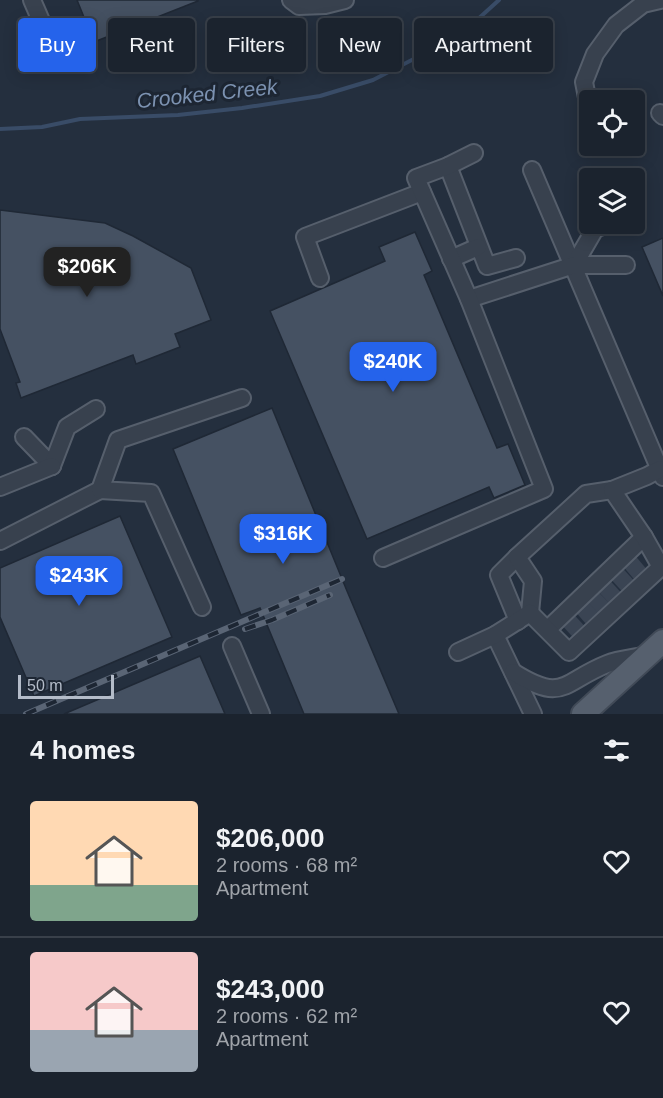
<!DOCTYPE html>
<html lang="en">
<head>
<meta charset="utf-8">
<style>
  body { margin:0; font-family:Arial,sans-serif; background:#282f3a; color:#f1f3f6; height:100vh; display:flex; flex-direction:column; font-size:22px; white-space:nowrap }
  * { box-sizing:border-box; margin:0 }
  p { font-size:20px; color:#a0a4aa }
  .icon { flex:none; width:33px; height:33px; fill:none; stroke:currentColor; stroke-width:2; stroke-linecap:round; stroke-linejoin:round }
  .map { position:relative; height:714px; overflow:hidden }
  .panel { display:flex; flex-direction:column; background:#1b232e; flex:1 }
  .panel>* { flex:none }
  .top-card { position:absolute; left:18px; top:18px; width:627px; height:54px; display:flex; gap:12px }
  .buttons { position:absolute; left:579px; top:90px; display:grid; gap:12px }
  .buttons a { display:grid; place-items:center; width:66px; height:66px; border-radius:6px; background:#1b232e; box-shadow:0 3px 15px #0003,0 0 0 2px #39404a; font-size:30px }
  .scale { position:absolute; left:18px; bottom:15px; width:96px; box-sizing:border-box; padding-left:6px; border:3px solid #b4bcc9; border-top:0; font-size:16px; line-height:21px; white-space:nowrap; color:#b4bcc9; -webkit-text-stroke:4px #1d2633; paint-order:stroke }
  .price { position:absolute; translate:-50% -51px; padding:0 14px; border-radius:12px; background:#2563eb; color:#fff; font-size:20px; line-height:39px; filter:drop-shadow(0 2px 3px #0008) }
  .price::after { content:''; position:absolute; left:50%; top:36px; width:18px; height:14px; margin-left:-9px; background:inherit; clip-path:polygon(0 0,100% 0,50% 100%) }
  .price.active { background:#222; color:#fff }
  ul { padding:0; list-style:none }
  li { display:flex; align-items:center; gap:18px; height:150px; padding:0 30px }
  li+li { border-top:2px solid #39404a }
  li span { display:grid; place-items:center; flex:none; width:168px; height:120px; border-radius:6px; color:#555 }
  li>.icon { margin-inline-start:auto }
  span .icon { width:72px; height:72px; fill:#fffc; stroke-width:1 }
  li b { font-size:26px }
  h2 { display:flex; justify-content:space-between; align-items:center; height:72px; padding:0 30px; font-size:26px }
  .chip { padding:0 21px; border-radius:6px; background:#1b232e; box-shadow:0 3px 15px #0003,0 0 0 2px #39404a; font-size:21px; line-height:54px }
  .chip.active { background:#2563eb; color:#fff }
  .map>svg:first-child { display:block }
</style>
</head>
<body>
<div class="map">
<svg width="663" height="714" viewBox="0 0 663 714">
  <rect width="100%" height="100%" fill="#242f3e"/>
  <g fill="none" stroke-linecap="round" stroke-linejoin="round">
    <!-- stream -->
    <polyline stroke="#394c67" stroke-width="4" points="0,129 42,127 80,119 178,115 242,108 320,96 373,80 437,47 467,29 499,0"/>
  </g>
  <!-- building -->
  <g fill="#455162" stroke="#1f2835" stroke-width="1.5">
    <polygon points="77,0 198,0 198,1 94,42"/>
    <polygon points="0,210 105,223 133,236 191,268 211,320 175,334 180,347 136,364 133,355 21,398 16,383 20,382 0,329"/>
    <polygon points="415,232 432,271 424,275 497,448 508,444 525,485 494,498 489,487 367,539 270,311 385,261 379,247"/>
    <polygon points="663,238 663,296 642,247"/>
    <polygon points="272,408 347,591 399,714 304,714 260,608 241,615 173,449"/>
    <polygon points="120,516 172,637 34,696 0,617 0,568"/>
    <polygon points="200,656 225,714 64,714"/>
  </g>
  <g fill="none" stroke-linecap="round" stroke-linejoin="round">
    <!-- minor-tunnel -->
    <g stroke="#3a4453" stroke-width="16" stroke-dasharray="16 8" stroke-linecap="butt">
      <polyline points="630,562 641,575"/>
      <polyline points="617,574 630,588"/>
      <polyline points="605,587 617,600"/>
      <polyline points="593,598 605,610"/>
      <polyline points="581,606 594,621"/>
      <polyline points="568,620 581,634"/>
    </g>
    <defs>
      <g id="minor">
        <polyline points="32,0 45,30"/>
        <polyline points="291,0 299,6 325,5 345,0"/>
        <polyline points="590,113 584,82 595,54 616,25 643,4 660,0"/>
        <polyline points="660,113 663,116"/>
        <polyline points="448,166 487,266 516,258"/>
        <polyline points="532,170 663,477"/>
        <polyline points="451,259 478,247"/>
        <polyline points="574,265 595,229 607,224"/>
        <polyline points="320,278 305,237 422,192"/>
        <polyline points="469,299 574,265 626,265"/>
        <polyline points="24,437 52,466"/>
        <polyline points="52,466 67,427 96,409"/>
        <polyline points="0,487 52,466"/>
        <polyline points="0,541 100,490"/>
        <polyline points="517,557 499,575 518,621"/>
        <polyline points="383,558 544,489 469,299 416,178 448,166 474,153"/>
        <polyline points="202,607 151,493 100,490 118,440 242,398"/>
        <polyline points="530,613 533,581 517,557 586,494 612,490"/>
        <polyline points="548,629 644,537"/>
        <polyline points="495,635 533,714"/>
        <polyline points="232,646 261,714"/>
        <polyline points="458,652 495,635 530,613 569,652 661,567 644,537 612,490 647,476 660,469"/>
        <path d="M 513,672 C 564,704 562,682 607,664 C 619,659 635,658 648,655"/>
      </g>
      <polyline id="major" points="583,714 663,641"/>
    </defs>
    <!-- minor casing -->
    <use href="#minor" stroke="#565f6c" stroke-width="20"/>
    <!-- major casing -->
    <use href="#major" stroke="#414a57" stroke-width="26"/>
    <!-- minor -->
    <use href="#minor" stroke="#38414e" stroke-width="16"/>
    <!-- major -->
    <use href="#major" stroke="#56606e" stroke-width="22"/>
    <defs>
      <g id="rail">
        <polyline points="245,629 272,620 330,595"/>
        <polyline points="26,714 342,579"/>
      </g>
    </defs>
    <!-- rail casing -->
    <use href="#rail" stroke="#5a6575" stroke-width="6"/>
    <!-- rail -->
    <use href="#rail" stroke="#1d2633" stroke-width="4" stroke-dasharray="11" stroke-linecap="butt"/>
  </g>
  <g text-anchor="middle" stroke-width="6" stroke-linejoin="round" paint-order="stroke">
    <!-- water labels -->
    <g font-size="21" font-style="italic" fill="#7c92b1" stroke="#1d2633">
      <text transform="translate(207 94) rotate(-6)" y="7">Crooked Creek</text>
    </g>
  </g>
</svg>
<div class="buttons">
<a><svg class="icon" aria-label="locate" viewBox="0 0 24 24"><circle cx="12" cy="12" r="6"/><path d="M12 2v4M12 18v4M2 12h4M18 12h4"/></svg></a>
<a><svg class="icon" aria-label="layers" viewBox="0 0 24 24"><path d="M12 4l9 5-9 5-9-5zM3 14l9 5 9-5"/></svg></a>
</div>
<div class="scale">50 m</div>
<b class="price active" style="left:87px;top:298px">$206K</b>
<b class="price" style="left:393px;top:393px">$240K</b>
<b class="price" style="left:283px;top:565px">$316K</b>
<b class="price" style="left:79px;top:607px">$243K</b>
<div class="top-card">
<a class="chip active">Buy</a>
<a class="chip">Rent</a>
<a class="chip">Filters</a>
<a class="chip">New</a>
<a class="chip">Apartment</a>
</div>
</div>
<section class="panel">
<h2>4 homes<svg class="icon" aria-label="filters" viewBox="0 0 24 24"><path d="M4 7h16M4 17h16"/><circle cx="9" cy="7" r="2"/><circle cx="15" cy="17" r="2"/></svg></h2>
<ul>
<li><span style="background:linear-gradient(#ffd9b3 70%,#7fa58c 0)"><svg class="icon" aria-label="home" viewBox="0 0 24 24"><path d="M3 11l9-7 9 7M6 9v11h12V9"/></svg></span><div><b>$206,000</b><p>2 rooms · 68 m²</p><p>Apartment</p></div><svg class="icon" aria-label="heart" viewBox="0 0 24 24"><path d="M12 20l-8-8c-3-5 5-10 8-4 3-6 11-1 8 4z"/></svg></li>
<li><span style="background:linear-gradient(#f6c9c9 65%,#9aa5b1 0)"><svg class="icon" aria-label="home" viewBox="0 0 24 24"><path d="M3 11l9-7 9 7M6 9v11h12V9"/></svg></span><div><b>$243,000</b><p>2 rooms · 62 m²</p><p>Apartment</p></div><svg class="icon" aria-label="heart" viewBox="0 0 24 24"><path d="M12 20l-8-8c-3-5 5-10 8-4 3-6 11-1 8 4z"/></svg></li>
</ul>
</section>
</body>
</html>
